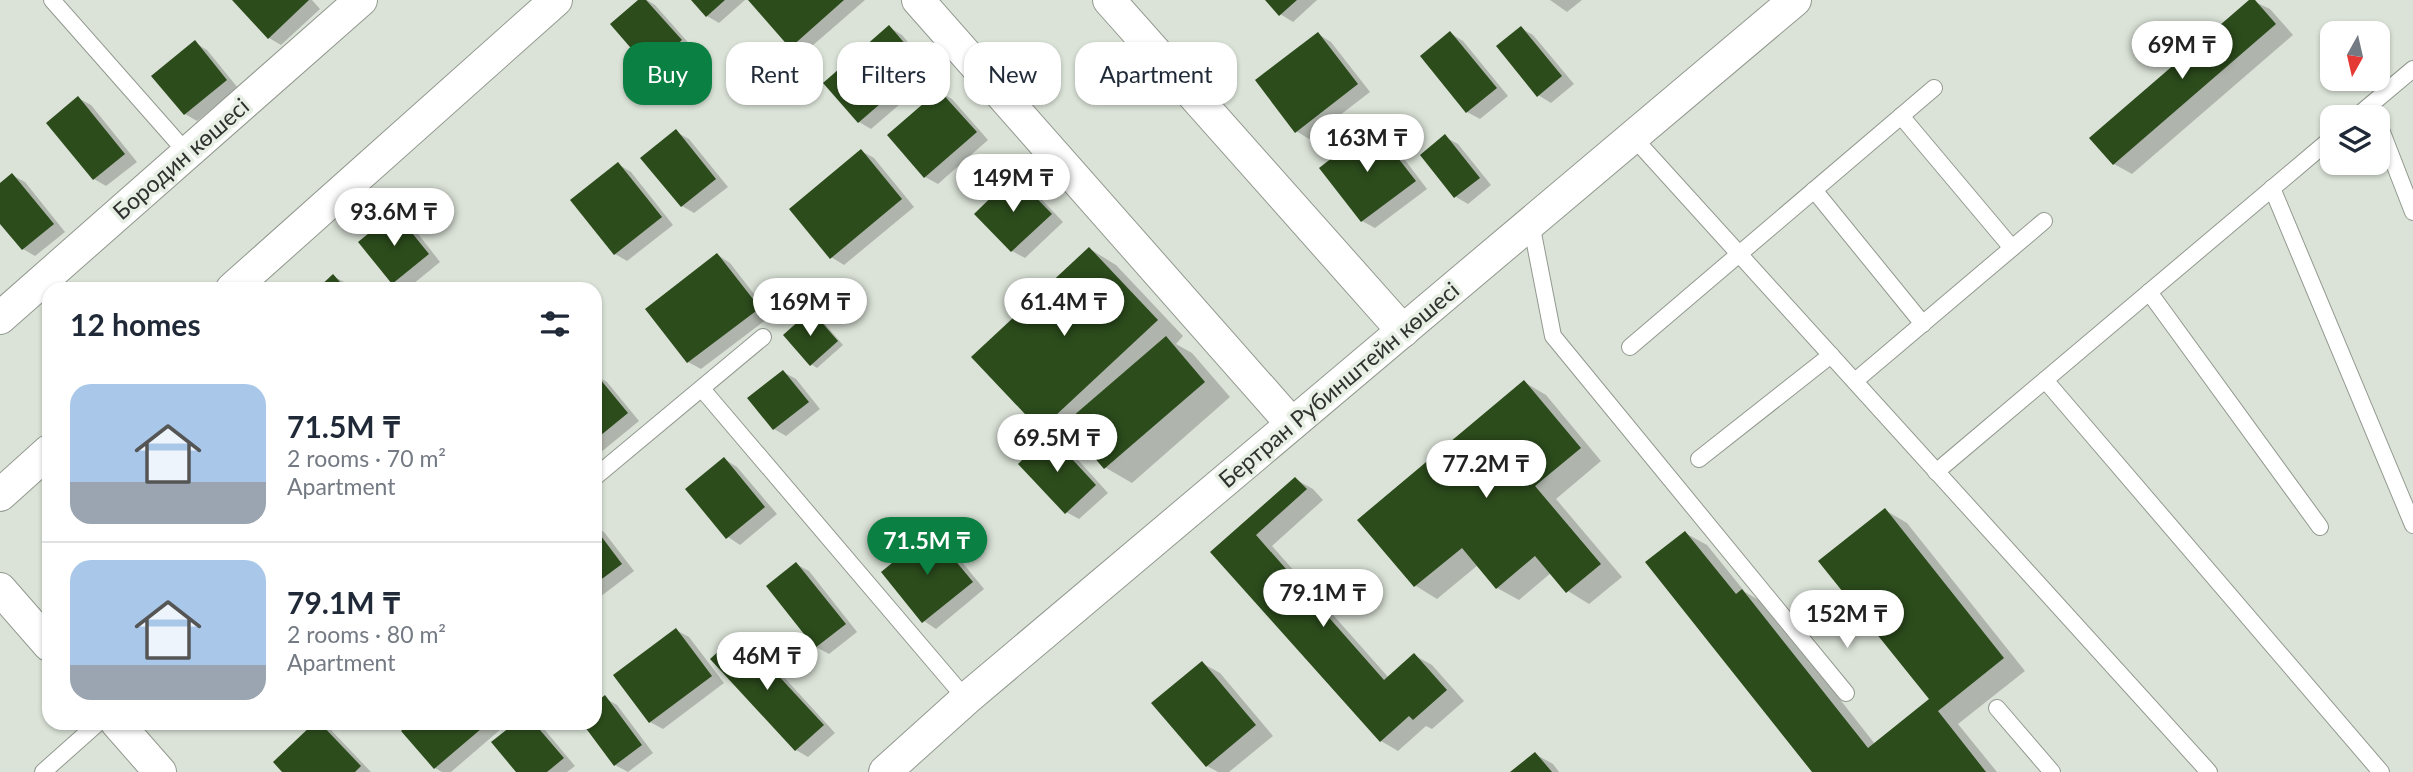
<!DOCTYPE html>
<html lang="en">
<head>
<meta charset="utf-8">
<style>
  body { margin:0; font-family:Lato,sans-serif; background:#f2f2f3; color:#1f2937; height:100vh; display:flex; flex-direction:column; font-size:26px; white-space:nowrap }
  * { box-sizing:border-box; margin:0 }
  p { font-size:23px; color:#747a83 }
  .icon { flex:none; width:38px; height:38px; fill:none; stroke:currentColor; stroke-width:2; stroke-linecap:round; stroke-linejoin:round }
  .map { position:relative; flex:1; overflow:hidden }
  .panel { position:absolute; left:42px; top:282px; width:560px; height:448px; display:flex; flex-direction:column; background:#fff; border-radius:21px; box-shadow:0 2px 5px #0004 }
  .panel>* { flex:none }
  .hud { position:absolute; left:623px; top:42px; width:665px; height:63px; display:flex; gap:14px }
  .needle { width:46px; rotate:188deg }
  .tools { position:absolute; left:2320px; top:21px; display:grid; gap:14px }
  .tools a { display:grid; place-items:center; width:70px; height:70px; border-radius:14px; background:#fff; box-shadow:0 2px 5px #0004; font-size:35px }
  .price { position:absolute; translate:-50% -60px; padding:0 16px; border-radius:24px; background:#fff; color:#222; font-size:23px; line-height:46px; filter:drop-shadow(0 2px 4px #0008) }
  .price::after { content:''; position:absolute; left:50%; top:42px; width:21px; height:16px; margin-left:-10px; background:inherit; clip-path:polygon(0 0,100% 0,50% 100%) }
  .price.selected { background:#0b8043; color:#fff }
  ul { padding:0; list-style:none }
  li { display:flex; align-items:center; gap:21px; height:175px; padding:0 28px }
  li+li { border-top:2px solid #e0e1e3 }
  li span { display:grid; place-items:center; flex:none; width:196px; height:140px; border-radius:21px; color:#555 }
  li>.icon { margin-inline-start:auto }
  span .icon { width:84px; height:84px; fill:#fffc; stroke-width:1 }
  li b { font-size:30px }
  h2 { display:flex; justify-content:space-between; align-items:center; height:84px; padding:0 28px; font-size:30px }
  .chip { padding:0 24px; border-radius:21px; background:#fff; box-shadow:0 2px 5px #0004; font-size:24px; line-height:63px }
  .chip.selected { background:#0b8043; color:#fff }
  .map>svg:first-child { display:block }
</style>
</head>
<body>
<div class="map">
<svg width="2413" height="772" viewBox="0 0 2413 772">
  <rect width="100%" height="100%" fill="#dbe3d8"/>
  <!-- shadow -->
  <g fill="#0003">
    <polygon points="234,0 312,0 320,9 281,45 269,38"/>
    <polygon points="640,0 647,0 655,5 693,48 663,75 650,68"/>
    <polygon points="693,0 745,0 719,23 707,16"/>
    <polygon points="750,0 865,0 804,53 791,46"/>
    <polygon points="1267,0 1317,0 1293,22 1280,14"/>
    <polygon points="1550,0 1582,0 1567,12"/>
    <polygon points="2251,0 2270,9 2293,35 2132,174 2114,164 2092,138"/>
    <polygon points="889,27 902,35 935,74 871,129 859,122"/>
    <polygon points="1521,28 1533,35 1574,84 1551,103 1538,95"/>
    <polygon points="1450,33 1463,41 1508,96 1480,119 1467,112"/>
    <polygon points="1318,34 1331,42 1370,92 1309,139 1296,131"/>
    <polygon points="195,43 207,50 238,88 197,121 185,114"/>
    <polygon points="939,92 952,99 988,140 938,184 925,177"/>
    <polygon points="78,98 91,105 137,162 106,186 94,179"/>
    <polygon points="1373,128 1386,135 1427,189 1375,228 1362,221 1321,168"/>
    <polygon points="676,132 689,139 728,187 694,213 682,206"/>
    <polygon points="1445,137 1458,144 1491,185 1468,204 1456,197"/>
    <polygon points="861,151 874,158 914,207 844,265 831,257"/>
    <polygon points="618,164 631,172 673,225 627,261 615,254"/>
    <polygon points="12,175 25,182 65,232 35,256 23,249 0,221 0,185"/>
    <polygon points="1014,177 1027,184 1063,222 1025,258 1012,251 976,214"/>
    <polygon points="395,214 408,221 440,262 407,289 393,283"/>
    <polygon points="1090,249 1116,265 1183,336 1176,344 1192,353 1230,397 1132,483 1106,468 1077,435 1067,444 1060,440 1108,493 1079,519 1066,512 1021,464 1051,435 1041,429"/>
    <polygon points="718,255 730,263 771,316 701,369 688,362"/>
    <polygon points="333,276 346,283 351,289 319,289"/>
    <polygon points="812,312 818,316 843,345 817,368 811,364"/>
    <polygon points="783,372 796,379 820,409 786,436 774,429"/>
    <polygon points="595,375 607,382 639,421 595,457"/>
    <polygon points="1524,382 1546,395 1601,461 1556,499 1622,577 1589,604 1568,591 1552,572 1519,600 1497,588 1478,565 1437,599 1416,586 1360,520"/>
    <polygon points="724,459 737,467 777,514 740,545 728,537"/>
    <polygon points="1295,479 1313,489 1323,500 1272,546 1389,678 1414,655 1432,665 1464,701 1432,729 1426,726 1398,751 1381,741 1213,552"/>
    <polygon points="1885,510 1907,523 2025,671 1958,724 1997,772 1814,772 1685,533 1707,545 1745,592 1764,603 1875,744 1931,700"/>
    <polygon points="595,527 604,532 634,571 596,600"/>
    <polygon points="931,533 944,540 984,589 936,629 924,621"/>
    <polygon points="796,564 809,571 857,632 829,654 816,647 768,587"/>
    <polygon points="676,630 689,637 724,683 663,729 650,722"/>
    <polygon points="739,635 752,642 835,733 808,757 796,750"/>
    <polygon points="1202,663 1220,673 1273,736 1229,772 1218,772 1207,766"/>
    <polygon points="605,698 617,705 653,753 628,772 615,765 584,723 595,723 595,705"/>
    <polygon points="317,723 330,729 371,772 284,772 275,762"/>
    <polygon points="414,723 495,723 501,729 451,772 442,772 435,768 404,731"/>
    <polygon points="517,723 539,723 575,766 567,772 518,772 494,743"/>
    <polygon points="1535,754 1553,764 1559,772 1513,772"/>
  </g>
  <!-- building -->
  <g fill="#2c4c1c">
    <polygon points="232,0 309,0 268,39"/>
    <polygon points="638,0 646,0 682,40 649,69 610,24"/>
    <polygon points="691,0 725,0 706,17"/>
    <polygon points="748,0 844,0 790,48"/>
    <polygon points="1265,0 1297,0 1279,16"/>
    <polygon points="2249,0 2255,0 2276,24 2113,165 2089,138"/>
    <polygon points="889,25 924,66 858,123 823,83"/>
    <polygon points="1521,26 1562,76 1537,97 1496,46"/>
    <polygon points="1450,31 1497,88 1466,113 1420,56"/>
    <polygon points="1318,32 1358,84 1295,133 1255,80"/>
    <polygon points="195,40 227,80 184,115 151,76"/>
    <polygon points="939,90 977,132 924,178 887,135"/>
    <polygon points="78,96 125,154 93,180 46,123"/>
    <polygon points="1373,126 1416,181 1361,222 1319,168"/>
    <polygon points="676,129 716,179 681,207 640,158"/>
    <polygon points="1445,134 1480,178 1454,198 1420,155"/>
    <polygon points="861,149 902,199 830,259 789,209"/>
    <polygon points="618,162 662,217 614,255 570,200"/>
    <polygon points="12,173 54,224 22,250 0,224 0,183"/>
    <polygon points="1014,175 1052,214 1011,252 974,214"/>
    <polygon points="395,212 429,254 392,284 358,242"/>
    <polygon points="1089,247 1158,320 1040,430 971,357"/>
    <polygon points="717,253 760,308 687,363 645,309"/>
    <polygon points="333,274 346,289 317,289"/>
    <polygon points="811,310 838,341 810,366 783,335"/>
    <polygon points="1166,336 1205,382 1104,469 1065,423"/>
    <polygon points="783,370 809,402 773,430 747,398"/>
    <polygon points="595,373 628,413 595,440"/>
    <polygon points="1524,380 1581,448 1535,486 1601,564 1566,593 1535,556 1496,589 1462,548 1414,587 1357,520"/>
    <polygon points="1049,434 1096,485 1065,514 1018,464"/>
    <polygon points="724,457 765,507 726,539 685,489"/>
    <polygon points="1295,477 1307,489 1256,535 1384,680 1414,653 1447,690 1413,720 1409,716 1380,742 1210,552"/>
    <polygon points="1885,508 2004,658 1938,711 1986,772 1812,772 1645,562 1685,531 1736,594 1742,589 1868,748 1929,699 1818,561"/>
    <polygon points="595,528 622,564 595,584"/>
    <polygon points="931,531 973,582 922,623 881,572"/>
    <polygon points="796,562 846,624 815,648 766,586"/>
    <polygon points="676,628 712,676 649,723 613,675"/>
    <polygon points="739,633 824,725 795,751 710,659"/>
    <polygon points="1202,661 1256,725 1206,767 1151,703"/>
    <polygon points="605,695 642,745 614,766 582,723 595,723 595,703"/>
    <polygon points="314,723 320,723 361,766 355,772 282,772 273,762"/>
    <polygon points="411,723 488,723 434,769 401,731"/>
    <polygon points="515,723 534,723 564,758 547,772 516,772 491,742"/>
    <polygon points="1535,752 1552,772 1510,772"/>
  </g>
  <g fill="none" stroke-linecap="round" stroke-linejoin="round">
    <defs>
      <g id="lane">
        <polyline points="52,0 187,153"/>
        <polyline points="1901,116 2012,248"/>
        <polyline points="2356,117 2413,69"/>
        <polyline points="2378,122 2413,212"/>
        <polyline points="1633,137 2209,772"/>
        <polyline points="2272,188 2413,525"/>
        <polyline points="1814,190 1923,324"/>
        <polyline points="1531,223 1553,336 1846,693"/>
        <polyline points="2149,292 2320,527"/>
        <polyline points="1630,347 1934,88"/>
        <polyline points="2045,380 2381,772"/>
        <polyline points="1855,381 2044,221"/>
        <polyline points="702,389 966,699"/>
        <polyline points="1699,459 1831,355"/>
        <polyline points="1936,472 2333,137"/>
        <polyline points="595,477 763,337"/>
        <polyline points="1997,708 2052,772"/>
        <polyline points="43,772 98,723"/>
      </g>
      <g id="street">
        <polyline points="918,0 1292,424"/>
        <polyline points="1109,0 1403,331"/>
        <polyline points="232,289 556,0"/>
        <polyline points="0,318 361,0"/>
        <polyline points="0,495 49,451"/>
        <polyline points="0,589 49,645"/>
        <polyline points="117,723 160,772"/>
        <polyline points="885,772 966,699 1795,0"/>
      </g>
    </defs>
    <!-- lane casing -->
    <use href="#lane" stroke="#92998f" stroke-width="18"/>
    <!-- street casing -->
    <use href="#street" stroke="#92998f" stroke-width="34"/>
    <!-- lane -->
    <use href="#lane" stroke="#fff" stroke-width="16"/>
    <!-- street -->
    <use href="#street" stroke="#fff" stroke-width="32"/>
  </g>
  <g text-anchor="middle" stroke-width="7" stroke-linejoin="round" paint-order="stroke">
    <!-- street labels -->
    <g font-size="23" fill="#2f322e" stroke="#e8f0e5">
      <text transform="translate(181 159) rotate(-41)" y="8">Бородин көшесі</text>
      <text transform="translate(1339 385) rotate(-40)" y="8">Бертран Рубинштейн көшесі</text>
    </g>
  </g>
</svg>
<div class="tools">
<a><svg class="needle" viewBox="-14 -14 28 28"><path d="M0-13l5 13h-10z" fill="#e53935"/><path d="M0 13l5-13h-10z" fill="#747a83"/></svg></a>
<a><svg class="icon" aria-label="layers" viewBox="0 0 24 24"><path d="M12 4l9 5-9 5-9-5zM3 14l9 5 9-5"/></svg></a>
</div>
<b class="price" style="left:2182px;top:81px">69M ₸</b>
<b class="price" style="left:1367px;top:174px">163M ₸</b>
<b class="price" style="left:1013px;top:214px">149M ₸</b>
<b class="price" style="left:394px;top:248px">93.6M ₸</b>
<b class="price" style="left:810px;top:338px">169M ₸</b>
<b class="price" style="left:1064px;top:338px">61.4M ₸</b>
<b class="price" style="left:1057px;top:474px">69.5M ₸</b>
<b class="price" style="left:1486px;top:500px">77.2M ₸</b>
<b class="price selected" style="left:927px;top:577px">71.5M ₸</b>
<b class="price" style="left:1323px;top:629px">79.1M ₸</b>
<b class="price" style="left:1847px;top:650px">152M ₸</b>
<b class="price" style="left:767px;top:692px">46M ₸</b>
<div class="hud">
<a class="chip selected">Buy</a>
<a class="chip">Rent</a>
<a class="chip">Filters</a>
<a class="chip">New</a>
<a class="chip">Apartment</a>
</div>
<section class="panel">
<h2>12 homes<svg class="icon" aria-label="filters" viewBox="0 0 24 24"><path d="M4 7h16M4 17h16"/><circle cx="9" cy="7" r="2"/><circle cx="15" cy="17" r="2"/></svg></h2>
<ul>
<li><span style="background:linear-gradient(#a9c7e8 70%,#9aa5b1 0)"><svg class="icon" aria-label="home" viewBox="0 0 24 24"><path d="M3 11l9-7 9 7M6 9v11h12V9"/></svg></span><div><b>71.5M ₸</b><p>2 rooms · 70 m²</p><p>Apartment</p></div></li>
<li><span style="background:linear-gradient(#a9c7e8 75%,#9aa5b1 0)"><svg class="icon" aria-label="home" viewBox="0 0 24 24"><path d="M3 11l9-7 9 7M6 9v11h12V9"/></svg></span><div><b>79.1M ₸</b><p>2 rooms · 80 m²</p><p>Apartment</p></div></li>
</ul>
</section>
</div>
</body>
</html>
